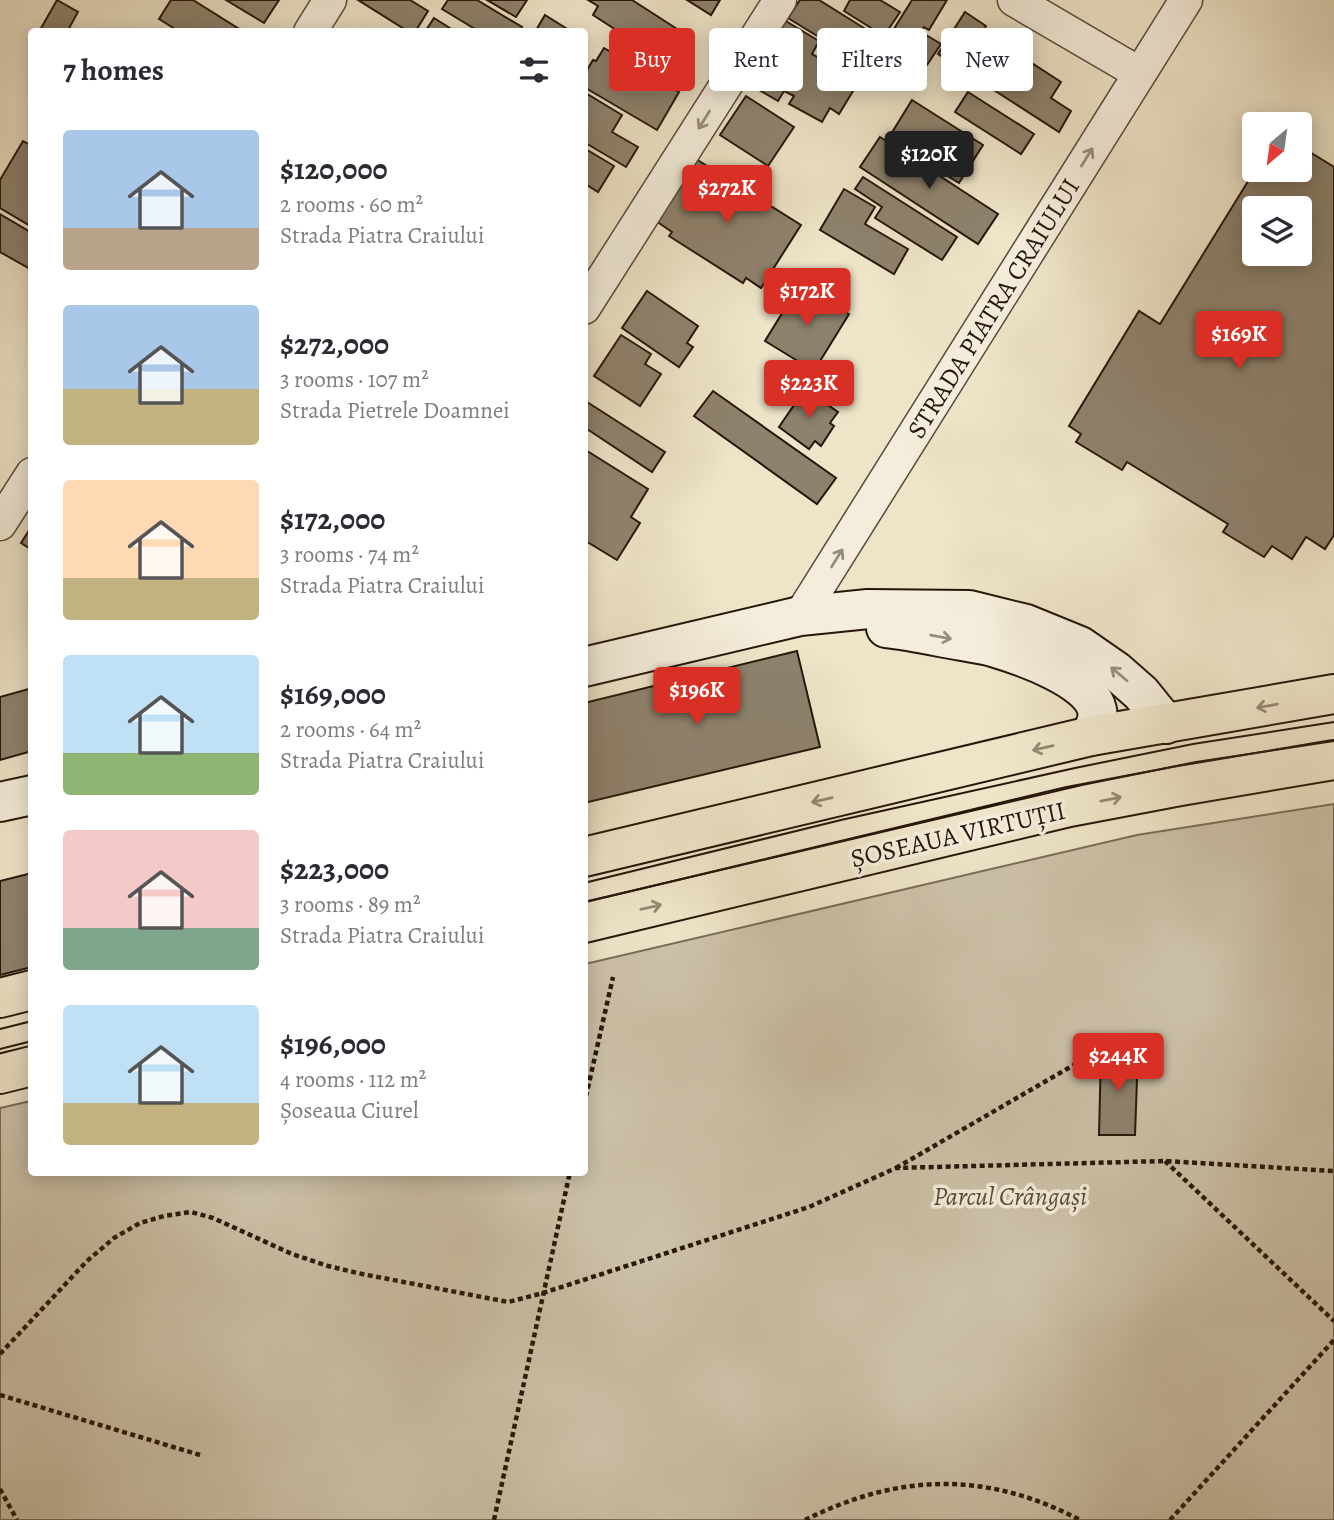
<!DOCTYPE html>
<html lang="en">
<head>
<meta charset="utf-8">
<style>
  body { margin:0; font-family:Alegreya,serif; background:#f2f2f3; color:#2b2b33; height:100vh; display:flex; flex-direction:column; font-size:26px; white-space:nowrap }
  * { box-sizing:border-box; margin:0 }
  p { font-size:23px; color:#7c7c81 }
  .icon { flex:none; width:38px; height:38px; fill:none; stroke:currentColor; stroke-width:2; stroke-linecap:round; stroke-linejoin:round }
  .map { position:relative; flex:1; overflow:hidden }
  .side { position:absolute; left:28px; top:28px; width:560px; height:1148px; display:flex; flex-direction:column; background:#fff; border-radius:7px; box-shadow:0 4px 18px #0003 }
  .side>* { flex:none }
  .guide { position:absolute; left:609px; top:28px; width:620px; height:63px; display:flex; gap:14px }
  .needle { width:46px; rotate:209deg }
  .buttons { position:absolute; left:1242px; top:112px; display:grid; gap:14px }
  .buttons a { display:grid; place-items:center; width:70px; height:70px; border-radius:7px; background:#fff; box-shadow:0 4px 18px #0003; font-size:35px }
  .price { position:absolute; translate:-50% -60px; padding:0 16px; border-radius:7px; background:#d93025; color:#fff; font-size:23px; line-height:46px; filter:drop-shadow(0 2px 4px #0008) }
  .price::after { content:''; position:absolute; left:50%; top:42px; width:21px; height:16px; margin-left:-10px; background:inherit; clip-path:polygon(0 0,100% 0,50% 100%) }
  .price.current { background:#222; color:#fff }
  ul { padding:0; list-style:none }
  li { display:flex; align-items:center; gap:21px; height:175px; padding:0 35px }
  li span { display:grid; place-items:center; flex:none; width:196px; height:140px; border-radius:7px; color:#555 }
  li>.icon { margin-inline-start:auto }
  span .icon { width:84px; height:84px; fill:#fffc; stroke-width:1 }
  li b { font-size:30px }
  h2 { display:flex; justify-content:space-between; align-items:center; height:84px; padding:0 35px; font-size:30px }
  .chip { padding:0 24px; border-radius:7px; background:#fff; box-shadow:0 4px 18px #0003; font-size:24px; line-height:63px }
  .chip.current { background:#d93025; color:#fff }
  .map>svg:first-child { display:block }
</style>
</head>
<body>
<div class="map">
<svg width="1334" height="1520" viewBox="0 0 1334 1520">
  <rect width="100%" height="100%" fill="#eee4c8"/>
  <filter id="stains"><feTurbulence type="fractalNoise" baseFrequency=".00286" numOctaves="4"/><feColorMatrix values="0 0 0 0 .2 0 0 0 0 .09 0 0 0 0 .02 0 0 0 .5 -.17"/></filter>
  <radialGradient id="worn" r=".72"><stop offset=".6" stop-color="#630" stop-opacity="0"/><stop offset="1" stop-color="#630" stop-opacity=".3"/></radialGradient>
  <!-- green -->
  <polygon fill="#ccc1a8" stroke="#796c59" stroke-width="2" points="1334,804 1334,1520 0,1520 0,1108 31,1101 32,1172 584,1172 585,964 1137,835"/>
  <!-- building -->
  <g fill="#8e826d" stroke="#26170a" stroke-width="2" fill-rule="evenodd">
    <polygon points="57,0 78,12 67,32 43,32 40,30"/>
    <polygon points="171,0 193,0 244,32 180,32 159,19"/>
    <polygon points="226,0 279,0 264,23"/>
    <polygon points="358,0 410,0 428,11 415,32 409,32"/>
    <polygon points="448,0 477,0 522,27 520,32 480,32 442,9"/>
    <polygon points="487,0 527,0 516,17"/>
    <polygon points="588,0 632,0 688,36 670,65 593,15 598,6"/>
    <polygon points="687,0 720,0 711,15"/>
    <polygon points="800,0 819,0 883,40 866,66 788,18"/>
    <polygon points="850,0 880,0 900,12 884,36 844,11"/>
    <polygon points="912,0 947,0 929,30 924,27 921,32 941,44 927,65 887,40"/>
    <polygon points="965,12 986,26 974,46 991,56 1004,38 1022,49 1008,71 1020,78 1030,62 1061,82 1051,98 1071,111 1059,132 938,54"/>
    <polygon points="545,15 572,32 535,32"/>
    <polygon points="779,17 819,41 812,54 839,69 833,80 853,91 839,114 830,108 822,122 789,104 794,96 784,91 778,101 742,80"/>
    <polygon points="434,18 456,32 425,32"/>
    <polygon points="604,48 679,92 657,130 584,87 584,75 593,60 596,61"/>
    <polygon points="584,92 622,115 612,132 638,147 626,167 584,142"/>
    <polygon points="968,92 1034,134 1021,154 955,112"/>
    <polygon points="746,96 794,127 768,166 720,135"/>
    <polygon points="912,100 983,145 959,183 888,139"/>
    <polygon points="880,137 998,214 978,244 860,167"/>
    <polygon points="23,141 32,146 32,227 0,208 0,180"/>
    <path d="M 1300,146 L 1334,167 L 1334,535 L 1325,549 L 1306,537 L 1292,559 L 1272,546 L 1264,557 L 1223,532 L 1228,524 L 1127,462 L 1122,470 L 1076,442 L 1081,434 L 1069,426 L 1139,311 L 1160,324 L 1255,170 L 1300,170 ZM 1255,208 L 1300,208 L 1300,254 L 1255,254 Z"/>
    <polygon points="584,148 614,166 598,192 584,183"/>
    <polygon points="696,159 801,225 761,288 746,278 743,283 669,236 672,232 656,221"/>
    <polygon points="863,177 957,237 942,260 875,218 882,207 855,189"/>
    <polygon points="844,189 875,207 865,224 908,249 894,274 820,230"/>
    <polygon points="0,214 32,233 32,270 0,252"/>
    <polygon points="800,284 849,314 814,371 765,341"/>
    <polygon points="647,291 698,326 687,343 693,347 679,367 622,328"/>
    <polygon points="621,335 651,354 645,364 661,374 640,406 594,376"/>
    <polygon points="805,389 838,412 830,423 834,426 821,446 815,441 809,449 779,427"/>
    <polygon points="713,391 836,478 817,504 694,416"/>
    <polygon points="584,400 665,452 652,472 584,427"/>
    <polygon points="584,449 648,489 631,517 640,523 617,560 584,540"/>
    <polygon points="32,526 32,550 21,543"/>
    <polygon points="797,651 820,747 584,803 584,703"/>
    <polygon points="32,688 32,751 0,760 0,697"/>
    <polygon points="32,873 32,967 0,975 0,881"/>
    <polygon points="1101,1051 1138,1052 1135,1135 1099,1135"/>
  </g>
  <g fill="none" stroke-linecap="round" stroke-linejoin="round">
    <defs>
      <g id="street">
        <polyline points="1014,0 1139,73"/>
        <polyline points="310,32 330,0"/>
        <polyline points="584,308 780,0"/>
        <polyline points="0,524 32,474"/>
        <polyline points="800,616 1186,0"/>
      </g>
      <g id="secondary">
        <path d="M 886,628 C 906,630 925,634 945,638 C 961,641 977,643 993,647 C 1020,655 1091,679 1097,710 C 1099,719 1094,728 1091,736"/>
        <polyline points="584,667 800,616 868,609 969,610 1026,624 1080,646 1116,671 1141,693 1166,724"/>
        <polyline points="0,802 32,795"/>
      </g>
      <g id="primary">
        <polyline points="584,857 1091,736 1334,694"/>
        <polyline points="584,923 1069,807 1180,786 1334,760"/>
        <polyline points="0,998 32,990"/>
        <polyline points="0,1074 32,1066"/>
      </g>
    </defs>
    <!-- street casing -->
    <use href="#street" stroke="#584a3a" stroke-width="35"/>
    <!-- secondary casing -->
    <use href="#secondary" stroke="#26170a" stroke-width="42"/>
    <!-- primary casing -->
    <use href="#primary" stroke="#26170a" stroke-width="42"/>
    <!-- path -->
    <g stroke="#26170a" stroke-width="4.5" stroke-dasharray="5 3.5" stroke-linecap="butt">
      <polyline points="584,1105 613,977"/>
      <polyline points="1165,1161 1334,1321"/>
      <polyline points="896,1168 1122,1037"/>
      <polyline points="0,1354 87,1261 114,1238 140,1223 164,1216 191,1212 213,1218 292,1254 328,1266 362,1274 508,1302 543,1293 809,1207 896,1168 1165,1161 1334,1171"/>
      <polyline points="0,1395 200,1455"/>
      <polyline points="0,1489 17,1520"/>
      <polyline points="494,1520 570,1172"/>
      <path d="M 805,1520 C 899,1473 987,1471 1080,1520"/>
      <polyline points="1170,1520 1334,1340"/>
    </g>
    <!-- street -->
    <use href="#street" stroke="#f4eddb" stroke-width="32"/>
    <!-- secondary -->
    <use href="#secondary" stroke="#f4eddb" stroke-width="38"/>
    <!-- primary -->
    <use href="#primary" stroke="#eee4c8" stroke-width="38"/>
    <!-- tram -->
    <g stroke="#26170a" stroke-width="2">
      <polyline points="584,883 841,820 1075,768 1193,744 1334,722"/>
      <polyline points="584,902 1082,785 1196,762 1334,741"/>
      <polyline points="0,1029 32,1021"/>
      <polyline points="0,1049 32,1041"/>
    </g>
  </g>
  <!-- one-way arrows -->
  <defs><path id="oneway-shaft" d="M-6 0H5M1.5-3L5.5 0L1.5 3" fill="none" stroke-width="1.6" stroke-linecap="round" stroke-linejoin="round" transform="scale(1.75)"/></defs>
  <g stroke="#978d7d">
    <use href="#oneway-shaft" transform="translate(704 120) rotate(122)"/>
    <use href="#oneway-shaft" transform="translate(1087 157) rotate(-58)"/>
    <use href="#oneway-shaft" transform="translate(837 558) rotate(-58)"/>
    <use href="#oneway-shaft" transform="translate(941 637) rotate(10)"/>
    <use href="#oneway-shaft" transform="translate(1119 674) rotate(-140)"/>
  </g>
  <g stroke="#948872">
    <use href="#oneway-shaft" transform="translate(1267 706) rotate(170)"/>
    <use href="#oneway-shaft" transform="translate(1043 748) rotate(167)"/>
    <use href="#oneway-shaft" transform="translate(1111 799) rotate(-11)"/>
    <use href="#oneway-shaft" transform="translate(822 800) rotate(167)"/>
    <use href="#oneway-shaft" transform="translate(651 907) rotate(-13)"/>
  </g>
  <g text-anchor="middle" stroke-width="7" stroke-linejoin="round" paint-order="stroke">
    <!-- street labels -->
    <g font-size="26" fill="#26170a" stroke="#f4eddb">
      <text transform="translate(993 308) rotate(-58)" y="9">STRADA PIATRA CRAIULUI</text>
      <text transform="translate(958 834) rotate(-13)" y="9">ȘOSEAUA VIRTUȚII</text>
    </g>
    <!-- park labels -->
    <g font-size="26" font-style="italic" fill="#584a39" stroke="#f4eddb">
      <text x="1010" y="1205">Parcul Crângași</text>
    </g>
  </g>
  <rect width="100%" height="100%" filter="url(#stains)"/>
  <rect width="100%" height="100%" fill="url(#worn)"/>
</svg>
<div class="buttons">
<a><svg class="needle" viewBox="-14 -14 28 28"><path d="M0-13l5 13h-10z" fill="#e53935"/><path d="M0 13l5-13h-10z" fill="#7c7c81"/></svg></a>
<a><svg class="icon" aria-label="layers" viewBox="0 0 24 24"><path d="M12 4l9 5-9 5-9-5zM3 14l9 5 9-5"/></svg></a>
</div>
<b class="price current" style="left:929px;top:191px">$120K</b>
<b class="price" style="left:727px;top:225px">$272K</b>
<b class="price" style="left:807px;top:328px">$172K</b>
<b class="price" style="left:1239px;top:371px">$169K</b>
<b class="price" style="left:809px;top:420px">$223K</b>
<b class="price" style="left:697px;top:727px">$196K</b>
<b class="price" style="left:1118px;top:1093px">$244K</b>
<div class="guide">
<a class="chip current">Buy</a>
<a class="chip">Rent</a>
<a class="chip">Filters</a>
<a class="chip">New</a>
</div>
<section class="side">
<h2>7 homes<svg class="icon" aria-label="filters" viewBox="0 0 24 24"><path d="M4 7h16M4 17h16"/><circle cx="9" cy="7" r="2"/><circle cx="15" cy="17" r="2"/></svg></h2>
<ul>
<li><span style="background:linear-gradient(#a9c7e8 70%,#b9a48a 0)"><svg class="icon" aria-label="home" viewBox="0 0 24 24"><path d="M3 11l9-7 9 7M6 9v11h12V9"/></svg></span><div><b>$120,000</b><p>2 rooms · 60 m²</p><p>Strada Piatra Craiului</p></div></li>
<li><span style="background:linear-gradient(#a9c7e8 60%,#c2b280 0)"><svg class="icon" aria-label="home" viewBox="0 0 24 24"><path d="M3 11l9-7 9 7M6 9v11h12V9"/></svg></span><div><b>$272,000</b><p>3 rooms · 107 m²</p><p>Strada Pietrele Doamnei</p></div></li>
<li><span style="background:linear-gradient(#ffd9b3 70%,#c2b280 0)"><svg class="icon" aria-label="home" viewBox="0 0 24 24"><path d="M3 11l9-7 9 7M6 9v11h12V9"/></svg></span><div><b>$172,000</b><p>3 rooms · 74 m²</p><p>Strada Piatra Craiului</p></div></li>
<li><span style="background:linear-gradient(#bfe0f5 70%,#8fb573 0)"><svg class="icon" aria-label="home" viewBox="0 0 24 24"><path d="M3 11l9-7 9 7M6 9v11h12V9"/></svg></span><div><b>$169,000</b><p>2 rooms · 64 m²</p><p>Strada Piatra Craiului</p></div></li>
<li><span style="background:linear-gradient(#f6c9c9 70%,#7fa58c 0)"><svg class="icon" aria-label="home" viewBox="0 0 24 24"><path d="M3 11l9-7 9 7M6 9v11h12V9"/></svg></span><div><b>$223,000</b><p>3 rooms · 89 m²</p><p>Strada Piatra Craiului</p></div></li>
<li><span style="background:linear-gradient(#bfe0f5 70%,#c2b280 0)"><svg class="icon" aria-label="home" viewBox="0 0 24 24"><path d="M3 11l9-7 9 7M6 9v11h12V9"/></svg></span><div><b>$196,000</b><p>4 rooms · 112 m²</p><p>Șoseaua Ciurel</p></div></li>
</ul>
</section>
</div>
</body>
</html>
